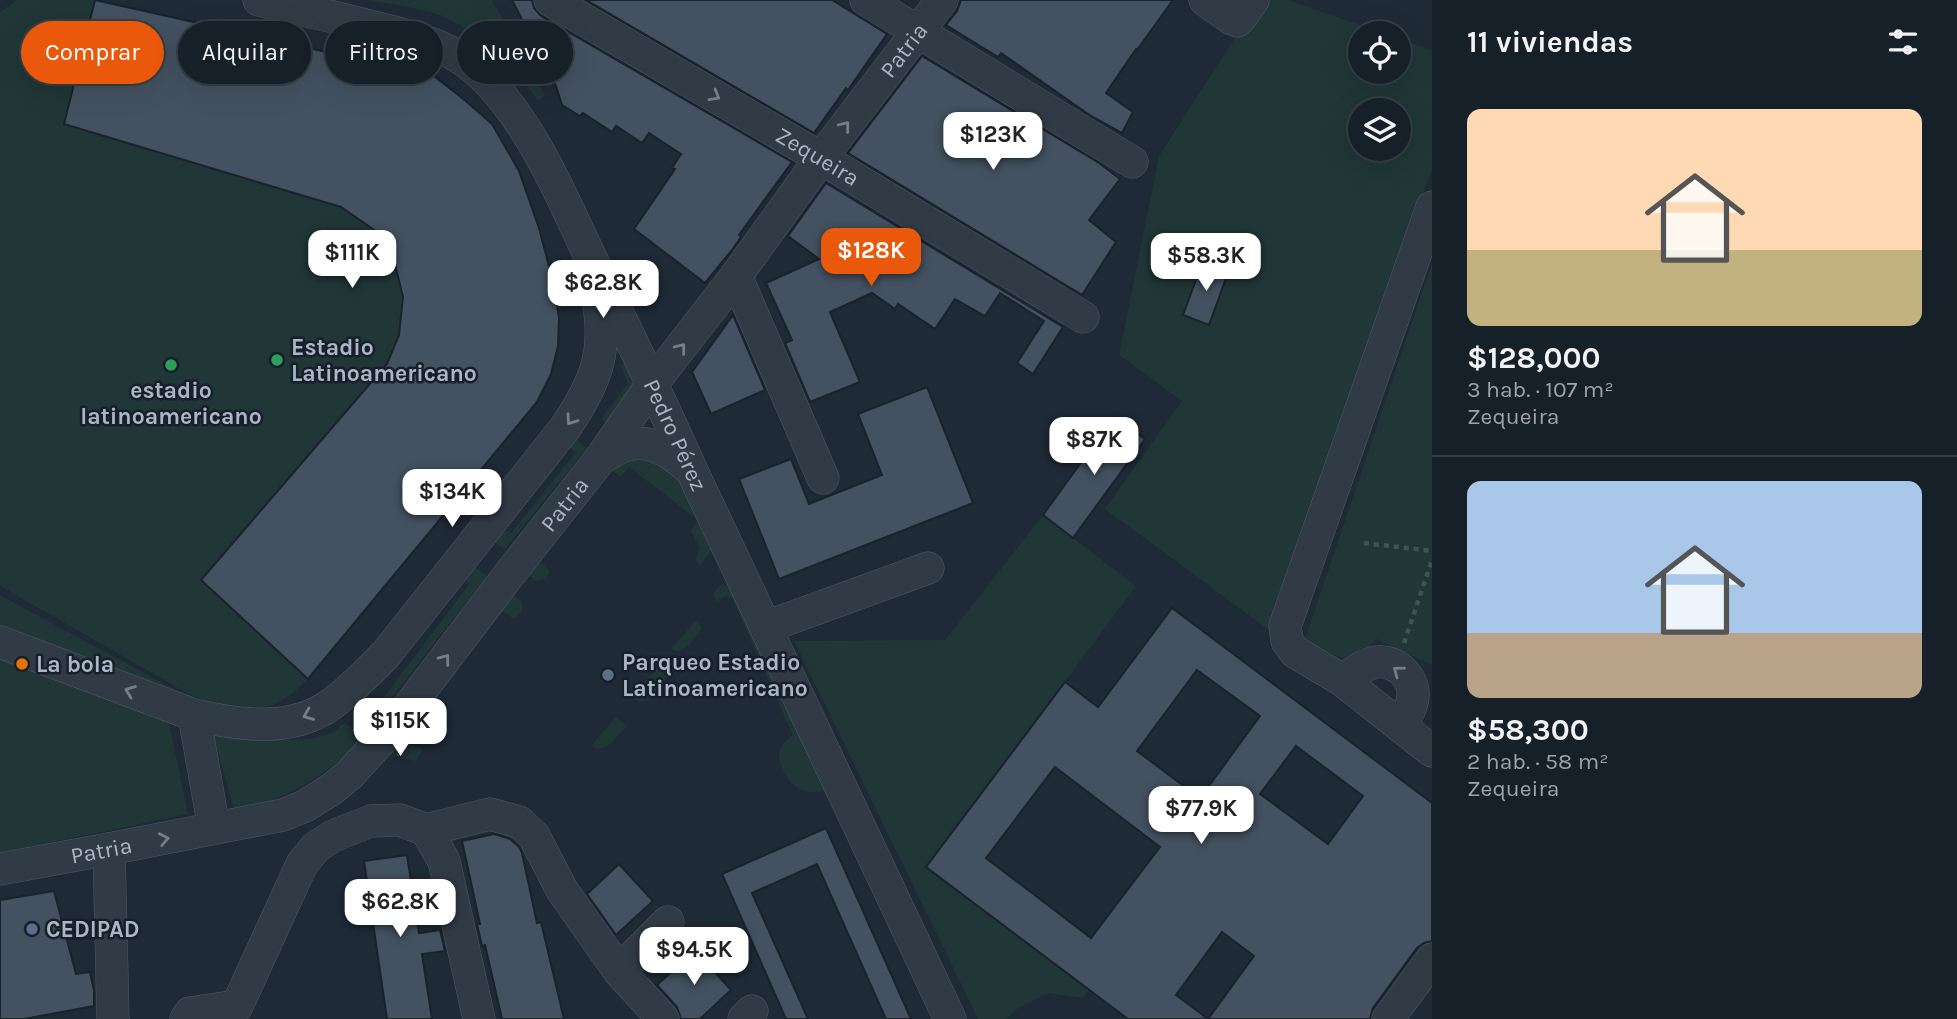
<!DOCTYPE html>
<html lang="es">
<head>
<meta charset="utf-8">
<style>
  body { margin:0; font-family:Karla,sans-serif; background:#232d34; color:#f1f3f6; height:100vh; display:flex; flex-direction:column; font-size:26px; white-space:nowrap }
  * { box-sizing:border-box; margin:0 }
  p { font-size:23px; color:#9ea3a8 }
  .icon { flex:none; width:38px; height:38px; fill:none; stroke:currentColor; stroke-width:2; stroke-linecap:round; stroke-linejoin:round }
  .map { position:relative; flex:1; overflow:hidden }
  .panel { display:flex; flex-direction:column; background:#162028; width:525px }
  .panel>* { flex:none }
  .guide { position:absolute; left:21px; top:21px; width:665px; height:63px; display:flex; gap:14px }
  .tools { position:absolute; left:1348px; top:21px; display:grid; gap:14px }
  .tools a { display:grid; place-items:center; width:63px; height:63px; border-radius:50%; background:#162028; box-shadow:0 7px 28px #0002,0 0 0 2px #353e45; font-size:35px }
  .price { position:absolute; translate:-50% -60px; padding:0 16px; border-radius:14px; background:#fff; color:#222; font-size:23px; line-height:46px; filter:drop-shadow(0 2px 4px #0008) }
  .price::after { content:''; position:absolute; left:50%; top:42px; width:21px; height:16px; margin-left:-10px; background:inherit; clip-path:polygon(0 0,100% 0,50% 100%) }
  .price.on { background:#ea580c; color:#fff }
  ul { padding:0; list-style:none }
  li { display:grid; align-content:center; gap:14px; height:371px; padding:0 35px }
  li+li { border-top:2px solid #353e45 }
  li span { display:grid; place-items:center; height:217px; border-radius:14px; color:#555 }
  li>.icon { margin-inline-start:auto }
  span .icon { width:126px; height:126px; fill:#fffc; stroke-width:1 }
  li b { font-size:30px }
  h2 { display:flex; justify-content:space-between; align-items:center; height:84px; padding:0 35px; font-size:30px }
  .pill { padding:0 24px; border-radius:32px; background:#162028; box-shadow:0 7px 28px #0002,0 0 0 2px #353e45; font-size:24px; line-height:63px }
  .pill.on { background:#ea580c; color:#fff }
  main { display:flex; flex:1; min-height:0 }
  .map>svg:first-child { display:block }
</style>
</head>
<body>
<main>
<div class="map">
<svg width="1432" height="1019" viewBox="0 0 1432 1019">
  <rect width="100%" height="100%" fill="#1e2a36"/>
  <!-- green -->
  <g fill="#203637" fill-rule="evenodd">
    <path d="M 17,0 L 99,0 L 434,76 C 453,91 477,105 492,124 C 525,167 566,294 558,347 C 554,367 546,384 537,402 L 308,679 C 267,721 237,716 187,693 L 0,586 L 0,12 Z"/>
    <path d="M 367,0 L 492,0 L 545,96 L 538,101 C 515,68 475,27 436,14 C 414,7 390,4 367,0 Z"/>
    <path d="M 1262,0 L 1288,0 L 1383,33 L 1360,33 L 1360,72 L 1398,72 L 1398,38 L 1432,50 L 1432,169 L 1269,630 L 1105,509 L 1182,401 L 1119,355 L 1159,156 L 1232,42 ZM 1360,110 L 1398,110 L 1398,149 L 1360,149 Z"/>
    <polygon points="1432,263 1432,665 1376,639 1356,662 1303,645"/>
    <polygon points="625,363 636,387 607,424 601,419 628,384 621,365"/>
    <polygon points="576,439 587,448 505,549 497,545 494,540 503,528 511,533 575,453 568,446"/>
    <polygon points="626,454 671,463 715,545 700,566 695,559 700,549 691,531 698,520 629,467 621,477 611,470 539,562 550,571 546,579 535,581 530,576 527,571 606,466"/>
    <polygon points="1043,515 1136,586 927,867 1089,990 1083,998 1048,993 1018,1008 1006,1019 978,1019 794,641 945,640"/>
    <path d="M 472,567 L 477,568 L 487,576 L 350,751 C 315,784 280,799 235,813 L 212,730 C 246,735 300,747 331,733 C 336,731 340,726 345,723 L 357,733 L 469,584 L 465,578 Z"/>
    <path d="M 721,584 L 733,586 L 826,791 C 805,795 792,789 783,770 C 781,765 778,759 779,753 C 781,744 787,740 793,735 L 732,598 L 725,596 L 717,602 L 713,594 Z"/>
    <polygon points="509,594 515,595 522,602 522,612 514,619 502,611 404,741 423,750 416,761 381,752"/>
    <polygon points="0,595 183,694 0,636"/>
    <path d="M 696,620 L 702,628 C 694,638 685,657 671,649 Z"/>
    <polygon points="0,654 168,718 188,814 0,853"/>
    <polygon points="657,668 667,676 649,698 640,702 632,697"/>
    <path d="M 616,717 L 626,726 C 616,737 606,756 591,746 Z"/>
  </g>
  <!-- building -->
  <g fill="#435160" stroke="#19222d" stroke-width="2" fill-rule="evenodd">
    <polygon points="95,0 434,76 467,102 492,124 519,171 539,228 554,285 559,318 558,346 551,374 537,402 308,679 201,580 387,364 399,335 403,297 391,248 374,230 341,207 64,124"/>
    <polygon points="512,0 532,0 534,8 541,16 792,162 739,235 741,237 732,250 705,283 634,229 675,169 672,168 681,154 649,133 642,143 616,126 612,132 583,113 580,116 562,105 556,86"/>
    <polygon points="586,0 832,0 887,34 848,90 846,88 814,133"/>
    <polygon points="961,0 1173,0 1137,50 1136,49 1106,93 1133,112 1122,133 1088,114 1001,53 998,57 946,25 957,11"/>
    <polygon points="922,56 1099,163 1120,179 1089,220 1116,242 1082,295 848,153"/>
    <polygon points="826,183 1063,327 1033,374 1017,363 1044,321 1000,293 985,316 955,299 935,329 898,304 895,309 872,293 830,312 860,382 810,402 785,343 792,340 766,283 819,259 788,236"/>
    <polygon points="1203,261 1229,270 1209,325 1183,315"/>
    <polygon points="733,315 765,390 711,414 692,372"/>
    <polygon points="927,387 973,503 779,579 739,479 791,459 809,504 882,475 858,414"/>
    <polygon points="1114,417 1145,439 1073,538 1043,515"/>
    <path d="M 1172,608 L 1432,803 L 1432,941 L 1424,943 L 1417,948 L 1373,1008 L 1370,1019 L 1128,1019 L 926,867 L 1065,682 L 1098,707 ZM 1197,670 L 1260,716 L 1200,798 L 1137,751 ZM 1296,746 L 1363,796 L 1328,844 L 1260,794 ZM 1055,767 L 1160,847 L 1091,938 L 986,858 ZM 1222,932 L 1254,956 L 1208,1019 L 1176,995 Z"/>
    <polygon points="826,828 911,1019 886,1019 817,864 752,893 808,1019 786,1019 722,874"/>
    <polygon points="494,834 510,839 519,847 522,853 537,923 541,922 564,1019 502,1019 485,945 482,946 477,924 480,924 462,841"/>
    <polygon points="407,855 419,933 440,930 445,951 422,954 432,1019 387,1019 364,861"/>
    <polygon points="619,864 653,901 616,935 587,894"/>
    <polygon points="54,891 76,974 90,972 94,991 94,1006 24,1019 0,1019 0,900"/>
    <polygon points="695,950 731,990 700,1019 681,1019 677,1007 657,985"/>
  </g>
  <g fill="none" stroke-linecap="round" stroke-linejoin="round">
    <defs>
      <g id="minor">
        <path id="s1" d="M 259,0 C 297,9 336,17 373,27 C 401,34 429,40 454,54 C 523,94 564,204 598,273 C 631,339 662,404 692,471 L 950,1019"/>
        <path id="s2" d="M 550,0 L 821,158 L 1083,317"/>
        <polyline points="866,0 1132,162"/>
        <polyline points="1205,0 1232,19 1237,21 1241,17 1253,0"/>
        <polyline points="1432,207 1285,626 1287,641 1295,652 1342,680 1432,751"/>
        <polyline points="736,276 823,478"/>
        <path d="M 601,458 C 611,453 621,445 632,444 C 655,440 676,456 692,471"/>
        <polyline points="766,627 928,568"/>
        <path d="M 0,642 L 194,715 C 238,725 291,733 330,705 C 351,690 368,672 386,654 L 565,428 C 598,380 610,346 595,287"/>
        <path d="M 1342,680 C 1352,674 1365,664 1376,662 C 1395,659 1414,677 1413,695 C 1413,706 1406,717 1400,726"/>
        <polyline points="194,715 214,828"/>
        <polyline points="426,830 490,814 519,822 534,836 562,890 619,971 663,1019"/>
        <polyline points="109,849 113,1019"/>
        <path id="s3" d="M 0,869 L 109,849 L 283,815 L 305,806 L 332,789 L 350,774 L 394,726 L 508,576 L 601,458 L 653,383 L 736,276 L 821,158 L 942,0"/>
        <polyline points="619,971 668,922"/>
        <polyline points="186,1019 190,1013 237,1006 302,864 316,847 333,836 371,821 400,820 426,830 444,861 479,1019"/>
        <polyline points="744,1019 752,1011"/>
        <polyline points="1388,1019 1432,959"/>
      </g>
    </defs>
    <!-- minor casing -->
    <use href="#minor" stroke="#4e5965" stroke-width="33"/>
    <!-- path -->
    <g stroke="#3d5354" stroke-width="4.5" stroke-dasharray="5 5" stroke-linecap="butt">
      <polyline points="1364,543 1432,551"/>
      <polyline points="1404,643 1432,560"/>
    </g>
    <!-- minor -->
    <use href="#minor" stroke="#313b46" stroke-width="32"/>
  </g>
  <!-- one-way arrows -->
  <defs><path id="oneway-chevron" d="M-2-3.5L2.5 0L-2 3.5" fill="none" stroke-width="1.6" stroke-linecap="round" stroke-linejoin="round" transform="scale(1.75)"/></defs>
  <g stroke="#747f8b">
    <use href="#oneway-chevron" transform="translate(715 96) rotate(30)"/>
    <use href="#oneway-chevron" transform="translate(845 126) rotate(-52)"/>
    <use href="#oneway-chevron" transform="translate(681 348) rotate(-52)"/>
    <use href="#oneway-chevron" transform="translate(571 420) rotate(125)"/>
    <use href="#oneway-chevron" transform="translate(445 659) rotate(-53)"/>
    <use href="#oneway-chevron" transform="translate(1398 671) rotate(-143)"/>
    <use href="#oneway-chevron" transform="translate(130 691) rotate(-159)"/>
    <use href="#oneway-chevron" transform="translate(308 715) rotate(158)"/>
    <use href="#oneway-chevron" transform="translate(164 839) rotate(-11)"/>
  </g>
  <!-- markers -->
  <g fill="#2e9e5b" stroke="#17202a" stroke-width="2.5">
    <circle cx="277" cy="360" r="7"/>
    <circle cx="171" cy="365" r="7"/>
  </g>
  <circle fill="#e8710a" stroke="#17202a" stroke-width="2.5" cx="22" cy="664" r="7"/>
  <g fill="#5c6f8a" stroke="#17202a" stroke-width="2.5">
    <circle cx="608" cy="675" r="7"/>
    <circle cx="32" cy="929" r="7"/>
  </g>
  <g text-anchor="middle" stroke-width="5" stroke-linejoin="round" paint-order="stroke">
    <!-- street labels -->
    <g font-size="23" fill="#aab6c4" stroke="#17202a">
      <text dy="8" stroke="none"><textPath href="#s3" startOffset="1279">Patria</textPath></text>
      <text dy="8" stroke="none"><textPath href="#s2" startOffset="310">Zequeira</textPath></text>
      <text dy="8" stroke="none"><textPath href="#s1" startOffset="648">Pedro Pérez</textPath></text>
      <text dy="8" stroke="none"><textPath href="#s3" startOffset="712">Patria</textPath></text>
      <text dy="8" stroke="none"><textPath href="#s3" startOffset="103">Patria</textPath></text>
    </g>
    <!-- poi labels -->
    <g font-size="23" font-weight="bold" fill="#aab6c4" stroke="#17202a" text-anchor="start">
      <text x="291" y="355">Estadio<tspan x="291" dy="26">Latinoamericano</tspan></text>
      <text x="171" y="398" text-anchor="middle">estadio<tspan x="171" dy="26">latinoamericano</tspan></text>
      <text x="622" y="670">Parqueo Estadio<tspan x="622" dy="26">Latinoamericano</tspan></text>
      <text x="36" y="672">La bola</text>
      <text x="46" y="937">CEDIPAD</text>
    </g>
  </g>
</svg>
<div class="tools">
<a><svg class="icon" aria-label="locate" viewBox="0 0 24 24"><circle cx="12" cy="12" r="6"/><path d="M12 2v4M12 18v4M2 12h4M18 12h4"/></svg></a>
<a><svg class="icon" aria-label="layers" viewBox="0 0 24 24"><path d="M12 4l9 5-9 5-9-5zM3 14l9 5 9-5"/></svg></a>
</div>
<b class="price" style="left:993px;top:172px">$123K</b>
<b class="price on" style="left:871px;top:288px">$128K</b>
<b class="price" style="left:352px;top:290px">$111K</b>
<b class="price" style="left:1206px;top:293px">$58.3K</b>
<b class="price" style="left:603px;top:320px">$62.8K</b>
<b class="price" style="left:1094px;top:477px">$87K</b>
<b class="price" style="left:452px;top:529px">$134K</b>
<b class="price" style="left:400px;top:758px">$115K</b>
<b class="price" style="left:1201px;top:846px">$77.9K</b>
<b class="price" style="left:400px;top:939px">$62.8K</b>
<b class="price" style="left:694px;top:987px">$94.5K</b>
<div class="guide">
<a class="pill on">Comprar</a>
<a class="pill">Alquilar</a>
<a class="pill">Filtros</a>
<a class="pill">Nuevo</a>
</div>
</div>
<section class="panel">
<h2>11 viviendas<svg class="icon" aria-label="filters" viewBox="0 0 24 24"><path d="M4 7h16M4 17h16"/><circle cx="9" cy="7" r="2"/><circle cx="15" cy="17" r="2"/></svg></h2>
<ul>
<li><span style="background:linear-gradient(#ffd9b3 65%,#c2b280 0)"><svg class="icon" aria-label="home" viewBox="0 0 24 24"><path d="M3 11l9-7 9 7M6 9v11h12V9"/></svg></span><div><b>$128,000</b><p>3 hab. · 107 m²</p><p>Zequeira</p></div></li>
<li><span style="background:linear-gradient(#a9c7e8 70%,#b9a48a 0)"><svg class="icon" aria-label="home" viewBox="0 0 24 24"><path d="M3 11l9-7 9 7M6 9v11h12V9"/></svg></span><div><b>$58,300</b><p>2 hab. · 58 m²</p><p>Zequeira</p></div></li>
</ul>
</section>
</main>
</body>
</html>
